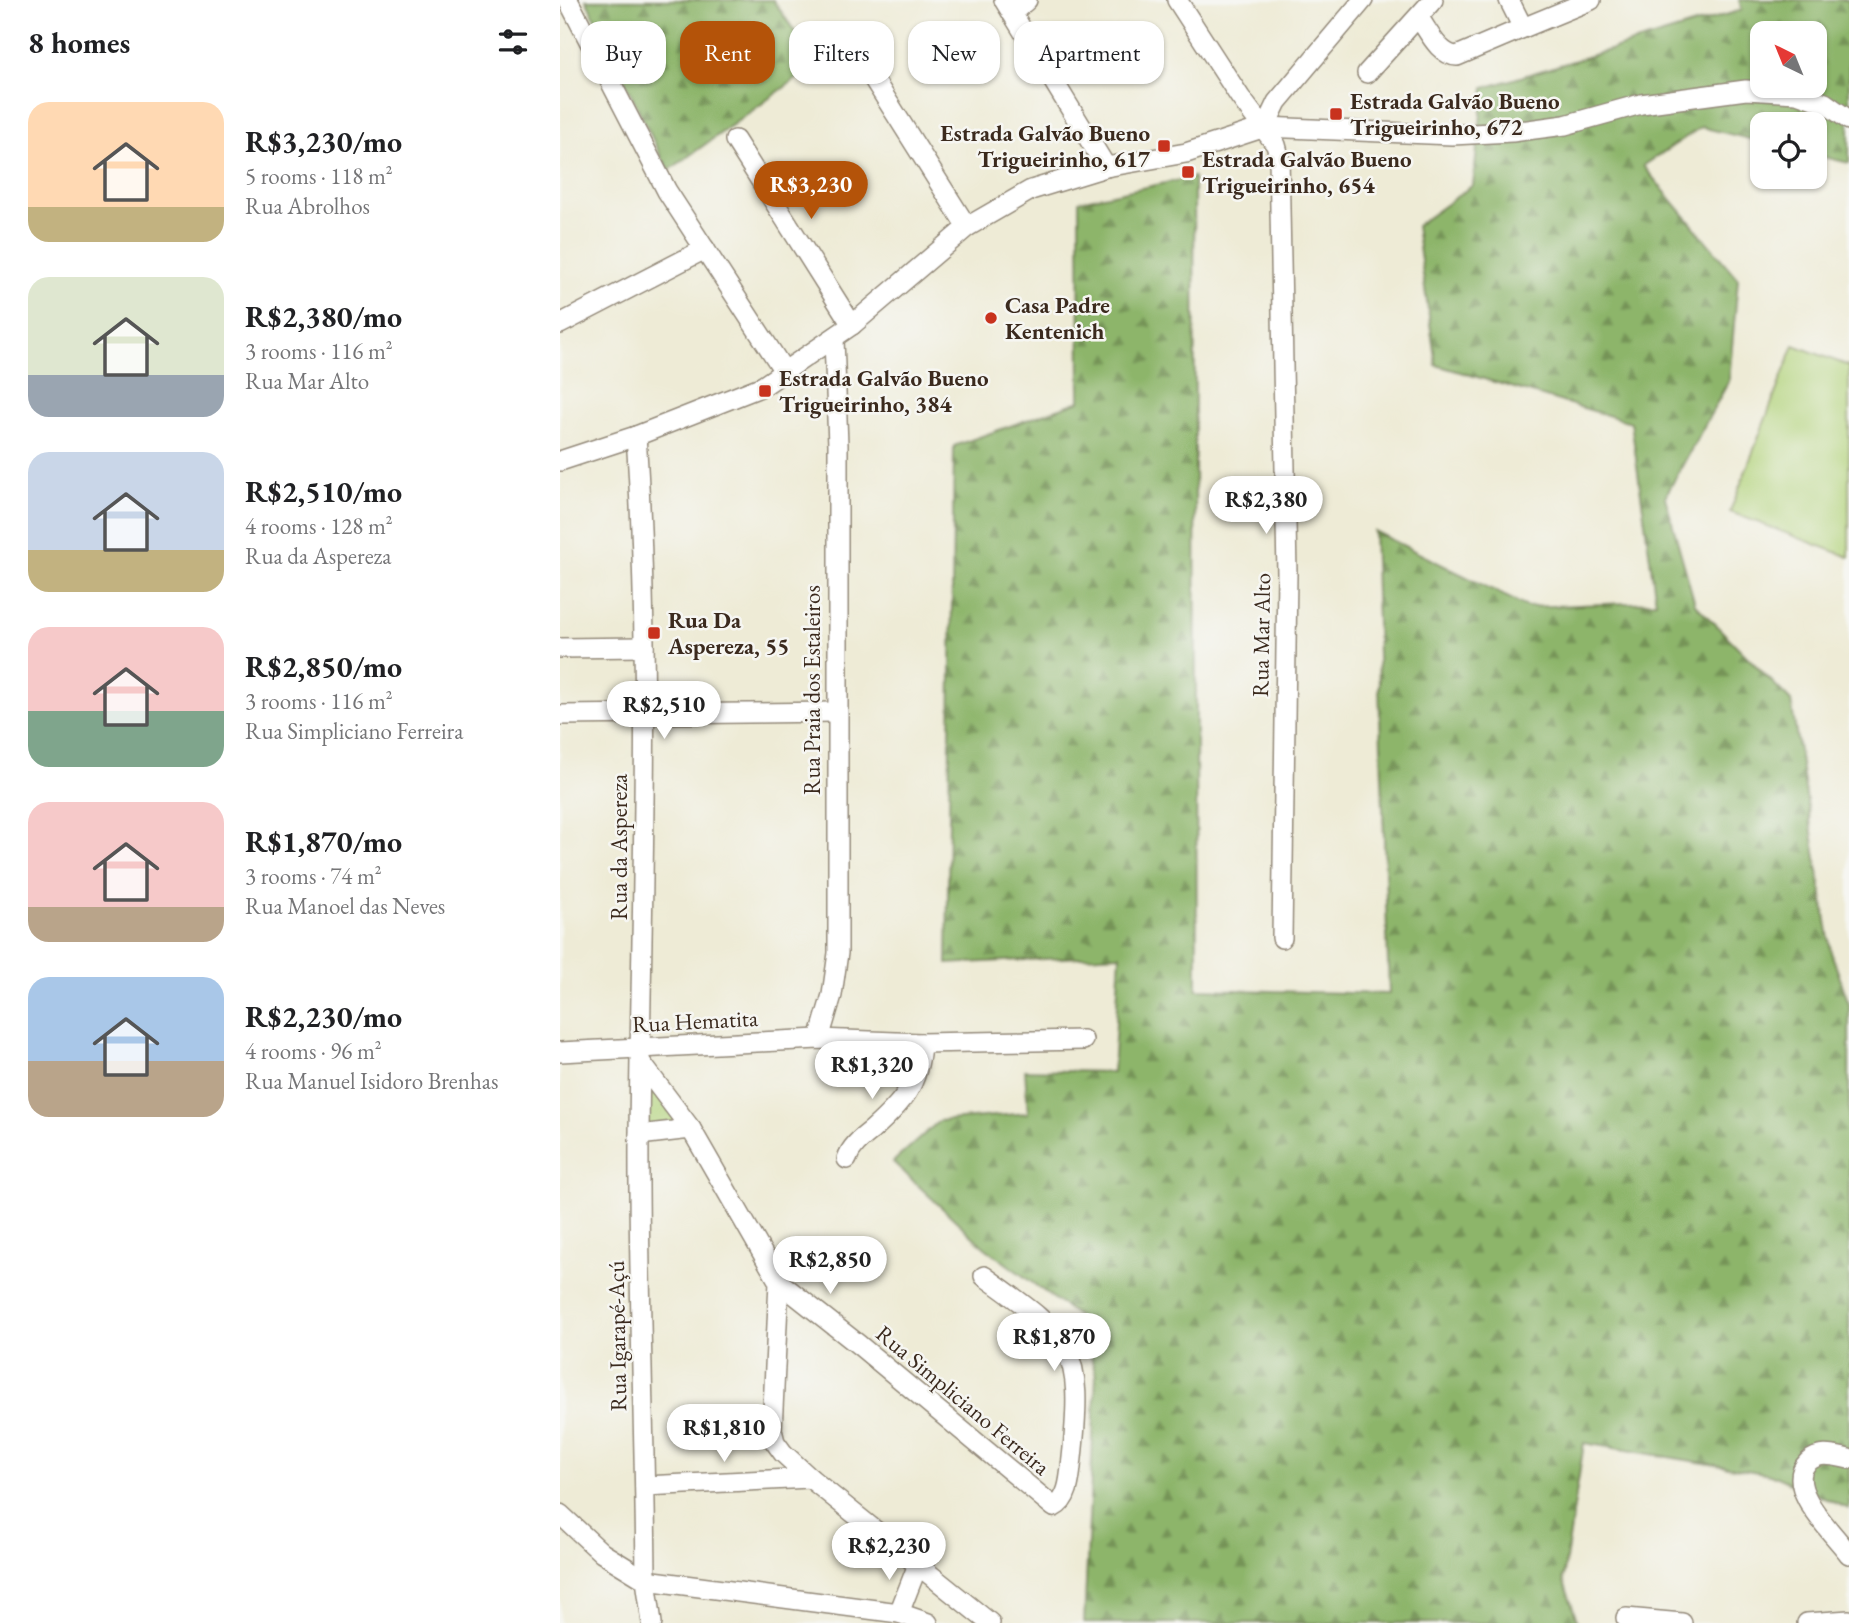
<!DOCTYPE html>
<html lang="en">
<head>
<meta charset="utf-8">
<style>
  body { margin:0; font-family:"EB Garamond",serif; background:#f6f6f6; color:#202124; height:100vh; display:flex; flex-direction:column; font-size:26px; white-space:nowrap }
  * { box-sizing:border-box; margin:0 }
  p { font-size:23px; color:#757577 }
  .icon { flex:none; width:38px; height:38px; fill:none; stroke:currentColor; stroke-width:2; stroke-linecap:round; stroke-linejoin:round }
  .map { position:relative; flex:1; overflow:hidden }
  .panel { display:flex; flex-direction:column; background:#fff; width:560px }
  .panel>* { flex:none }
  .top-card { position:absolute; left:21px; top:21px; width:665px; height:63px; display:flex; gap:14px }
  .needle { width:46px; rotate:317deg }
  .fabs { position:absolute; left:1190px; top:21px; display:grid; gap:14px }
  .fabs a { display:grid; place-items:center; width:77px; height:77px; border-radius:14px; background:#fff; box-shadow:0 2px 5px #0004; font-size:35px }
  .price { position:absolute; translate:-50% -60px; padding:0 16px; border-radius:24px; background:#fff; color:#222; font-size:23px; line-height:46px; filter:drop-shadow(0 2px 4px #0008) }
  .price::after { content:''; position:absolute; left:50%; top:42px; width:21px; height:16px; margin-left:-10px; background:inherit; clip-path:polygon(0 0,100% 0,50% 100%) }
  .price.current { background:#b45309; color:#fff }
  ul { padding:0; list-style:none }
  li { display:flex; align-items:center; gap:21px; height:175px; padding:0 28px }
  li span { display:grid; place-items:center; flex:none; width:196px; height:140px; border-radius:21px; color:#555 }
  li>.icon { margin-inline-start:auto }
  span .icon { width:84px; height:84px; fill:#fffc; stroke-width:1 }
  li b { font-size:30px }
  h2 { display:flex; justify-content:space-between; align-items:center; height:84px; padding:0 28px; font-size:30px }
  .tag { padding:0 24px; border-radius:21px; background:#fff; box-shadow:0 2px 5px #0004; font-size:24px; line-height:63px }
  .tag.current { background:#b45309; color:#fff }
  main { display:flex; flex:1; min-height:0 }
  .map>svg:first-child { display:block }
</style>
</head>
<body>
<main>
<section class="panel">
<h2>8 homes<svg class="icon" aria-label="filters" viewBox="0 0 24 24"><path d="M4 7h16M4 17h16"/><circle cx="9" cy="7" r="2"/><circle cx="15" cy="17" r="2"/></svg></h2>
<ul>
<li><span style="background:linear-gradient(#ffd9b3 75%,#c2b280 0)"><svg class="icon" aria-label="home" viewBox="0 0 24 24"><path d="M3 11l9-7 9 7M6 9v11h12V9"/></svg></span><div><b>R$3,230/mo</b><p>5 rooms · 118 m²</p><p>Rua Abrolhos</p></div></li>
<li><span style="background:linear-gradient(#dfe7d0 70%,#9aa5b1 0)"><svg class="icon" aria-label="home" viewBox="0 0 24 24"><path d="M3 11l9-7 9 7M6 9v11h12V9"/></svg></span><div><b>R$2,380/mo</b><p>3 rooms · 116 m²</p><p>Rua Mar Alto</p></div></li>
<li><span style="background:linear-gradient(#c9d6e8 70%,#c2b280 0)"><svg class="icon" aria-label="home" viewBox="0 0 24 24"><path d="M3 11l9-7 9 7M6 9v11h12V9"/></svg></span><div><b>R$2,510/mo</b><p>4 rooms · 128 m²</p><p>Rua da Aspereza</p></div></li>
<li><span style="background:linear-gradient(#f6c9c9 60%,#7fa58c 0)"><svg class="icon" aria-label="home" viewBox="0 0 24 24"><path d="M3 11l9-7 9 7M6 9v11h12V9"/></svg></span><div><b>R$2,850/mo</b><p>3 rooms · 116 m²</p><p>Rua Simpliciano Ferreira</p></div></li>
<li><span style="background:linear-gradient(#f6c9c9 75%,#b9a48a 0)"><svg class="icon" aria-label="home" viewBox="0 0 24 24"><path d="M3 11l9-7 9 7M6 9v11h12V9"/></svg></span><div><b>R$1,870/mo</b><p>3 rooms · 74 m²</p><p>Rua Manoel das Neves</p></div></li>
<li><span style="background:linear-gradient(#a9c7e8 60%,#b9a48a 0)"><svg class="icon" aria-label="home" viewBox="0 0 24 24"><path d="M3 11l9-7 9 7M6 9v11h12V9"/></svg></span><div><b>R$2,230/mo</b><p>4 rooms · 96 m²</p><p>Rua Manuel Isidoro Brenhas</p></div></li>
</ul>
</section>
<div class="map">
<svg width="1289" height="1623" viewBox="0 0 1289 1623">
  <defs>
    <pattern id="forest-firs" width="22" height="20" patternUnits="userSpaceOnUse" patternTransform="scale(1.75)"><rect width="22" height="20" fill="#8db56b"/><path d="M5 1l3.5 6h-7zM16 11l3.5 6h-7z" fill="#749357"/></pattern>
    <pattern id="park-crowns" width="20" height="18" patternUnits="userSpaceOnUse" patternTransform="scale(1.75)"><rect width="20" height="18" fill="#b2d37b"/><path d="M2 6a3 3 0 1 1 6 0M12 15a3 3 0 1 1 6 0" fill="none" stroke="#9ab56a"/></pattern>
  </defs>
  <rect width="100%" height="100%" fill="#f6f6f2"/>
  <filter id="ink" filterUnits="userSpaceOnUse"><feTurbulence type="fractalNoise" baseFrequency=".0143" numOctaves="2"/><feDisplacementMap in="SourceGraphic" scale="14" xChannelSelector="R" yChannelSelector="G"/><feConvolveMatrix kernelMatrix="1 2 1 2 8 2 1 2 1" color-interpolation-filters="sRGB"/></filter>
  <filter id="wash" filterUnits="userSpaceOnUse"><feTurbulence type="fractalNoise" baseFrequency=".00686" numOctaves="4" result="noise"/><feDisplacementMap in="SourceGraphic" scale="28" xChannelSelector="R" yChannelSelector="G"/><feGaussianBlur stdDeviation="1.57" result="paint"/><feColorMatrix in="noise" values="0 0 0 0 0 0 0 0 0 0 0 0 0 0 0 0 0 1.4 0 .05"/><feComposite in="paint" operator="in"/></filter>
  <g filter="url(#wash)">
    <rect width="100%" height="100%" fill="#eeebd6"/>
    <!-- grass -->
    <polygon fill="#b2d37b" stroke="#767e4c" stroke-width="2" points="1234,345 1289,366 1289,557 1170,512"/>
    <!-- forest -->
    <g fill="url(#forest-firs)" stroke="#647044" stroke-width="2" fill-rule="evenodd">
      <polygon points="26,0 213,0 257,64 108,171"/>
      <path d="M 1179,0 L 1289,0 L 1289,163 L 1255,155 L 1255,124 L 1202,124 L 1202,142 L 1141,127 L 1083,166 L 1178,279 L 1169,381 L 1105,497 L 1135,604 L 1231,701 L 1271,952 L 1289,1004 L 1289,1509 L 1210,1474 L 1024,1443 L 1003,1579 L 1018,1623 L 524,1623 L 536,1375 L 520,1318 L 424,1247 L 333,1162 L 379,1121 L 468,1113 L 465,1070 L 553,1072 L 560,955 L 387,964 L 394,446 L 520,401 L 519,201 L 634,177 L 637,989 L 829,994 L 814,531 L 967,607 L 1096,602 L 1071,422 L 876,365 L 856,226 L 913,185 L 924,88 L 1182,10 ZM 1202,33 L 1255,33 L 1255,86 L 1202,86 Z"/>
    </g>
    <!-- park -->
    <polygon fill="url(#park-crowns)" stroke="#767e4c" stroke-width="2" points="82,1064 131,1129 79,1135"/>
  </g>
  <g filter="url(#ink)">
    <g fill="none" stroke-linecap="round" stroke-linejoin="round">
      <defs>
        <g id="minor">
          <polyline points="8,0 107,191 226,374"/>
          <polyline points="444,0 546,167"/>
          <polyline points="617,0 680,97 716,145 719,156 727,574 722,938"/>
          <polyline points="949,0 963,28 1031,0"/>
          <polyline points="452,13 467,0"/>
          <path d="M 859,18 C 869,32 879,55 897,56 L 963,28"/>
          <polyline points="294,48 407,227"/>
          <polyline points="807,73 873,0"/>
          <polyline points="705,127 717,102 803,0"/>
          <polyline points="175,140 292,325"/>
          <polyline points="0,324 145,249"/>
          <path d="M 76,436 C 92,669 81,904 79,1137 C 78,1285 85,1432 86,1580 L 92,1623"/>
          <polyline points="0,461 76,436 203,386 292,325 407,227 471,190 546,167 626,153 705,127 892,135 952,132 1005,125 1081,104 1186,90 1237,93 1265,103 1289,120"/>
          <polyline points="0,648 84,647"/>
          <polyline points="0,715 276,712"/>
          <polyline points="259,1039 272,995 278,953 278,445 274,339"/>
          <polyline points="0,1052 259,1039 361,1043 523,1040"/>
          <path d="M 82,1064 L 131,1129 L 219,1282 L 299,1345 L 494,1507 C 510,1499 510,1474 512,1458 C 524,1346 512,1339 424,1276"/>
          <polyline points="79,1135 131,1129"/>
          <path d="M 287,1159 C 291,1146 302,1138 312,1130 C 342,1103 359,1085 361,1043"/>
          <polyline points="219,1282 212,1430 215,1442 223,1453 250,1478 430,1623"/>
          <path d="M 1289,1459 C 1274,1456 1260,1451 1248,1462 C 1223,1486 1273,1533 1289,1554"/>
          <polyline points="85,1486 250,1478"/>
          <polyline points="0,1514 42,1553 86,1580 339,1613 368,1623"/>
          <polyline points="339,1613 357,1567"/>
          <polyline points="1066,1618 1122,1623"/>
          <polyline points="1247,1623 1289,1620"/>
        </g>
      </defs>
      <!-- minor casing -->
      <use href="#minor" stroke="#948a7a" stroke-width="22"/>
      <!-- minor -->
      <use href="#minor" stroke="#fff" stroke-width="19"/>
    </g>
  </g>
  <!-- markers -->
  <g fill="#c8321e" stroke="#f6f6f2" stroke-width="2.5">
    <rect x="769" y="107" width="14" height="14" rx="3.5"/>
    <rect x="597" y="139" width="14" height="14" rx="3.5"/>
    <rect x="621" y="165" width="14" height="14" rx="3.5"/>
    <circle cx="431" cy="318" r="7"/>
    <rect x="198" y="384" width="14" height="14" rx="3.5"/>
    <rect x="87" y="626" width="14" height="14" rx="3.5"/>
  </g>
  <g text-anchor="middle" stroke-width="5" stroke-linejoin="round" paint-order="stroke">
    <!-- poi labels -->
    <g font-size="23" font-weight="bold" fill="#3b2a1e" stroke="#f6f6f2" text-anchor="start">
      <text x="790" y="109">Estrada Galvão Bueno<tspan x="790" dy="26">Trigueirinho, 672</tspan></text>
      <text x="590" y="141" text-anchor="end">Estrada Galvão Bueno<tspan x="590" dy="26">Trigueirinho, 617</tspan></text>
      <text x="642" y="167">Estrada Galvão Bueno<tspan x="642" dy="26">Trigueirinho, 654</tspan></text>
      <text x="445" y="313">Casa Padre<tspan x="445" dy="26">Kentenich</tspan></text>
      <text x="219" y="386">Estrada Galvão Bueno<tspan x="219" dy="26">Trigueirinho, 384</tspan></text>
      <text x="108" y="628">Rua Da<tspan x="108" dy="26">Aspereza, 55</tspan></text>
    </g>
    <!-- street labels -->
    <g font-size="23" fill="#3b2a1e" stroke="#f6f6f2">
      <text transform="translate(701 635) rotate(-89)" y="8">Rua Mar Alto</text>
      <text transform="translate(252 690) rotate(-90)" y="8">Rua Praia dos Estaleiros</text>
      <text transform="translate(59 847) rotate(-90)" y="8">Rua da Aspereza</text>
      <text transform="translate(135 1021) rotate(-3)" y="8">Rua Hematita</text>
      <text transform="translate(57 1336) rotate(-91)" y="8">Rua Igarapé-Açú</text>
      <text transform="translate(403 1400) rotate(40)" y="8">Rua Simpliciano Ferreira</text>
    </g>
  </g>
</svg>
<div class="fabs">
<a><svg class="needle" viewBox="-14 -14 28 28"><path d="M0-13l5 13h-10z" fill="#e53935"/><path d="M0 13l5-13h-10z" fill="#757577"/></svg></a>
<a><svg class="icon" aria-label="locate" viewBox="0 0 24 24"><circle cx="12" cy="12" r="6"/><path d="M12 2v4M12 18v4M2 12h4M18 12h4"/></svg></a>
</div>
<b class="price current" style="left:251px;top:221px">R$3,230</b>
<b class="price" style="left:706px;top:536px">R$2,380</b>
<b class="price" style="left:104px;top:741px">R$2,510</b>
<b class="price" style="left:312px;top:1101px">R$1,320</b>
<b class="price" style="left:270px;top:1296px">R$2,850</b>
<b class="price" style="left:494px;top:1373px">R$1,870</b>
<b class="price" style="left:164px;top:1464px">R$1,810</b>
<b class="price" style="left:329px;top:1582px">R$2,230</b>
<div class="top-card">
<a class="tag">Buy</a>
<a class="tag current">Rent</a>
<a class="tag">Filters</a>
<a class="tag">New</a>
<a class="tag">Apartment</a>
</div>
</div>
</main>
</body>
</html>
